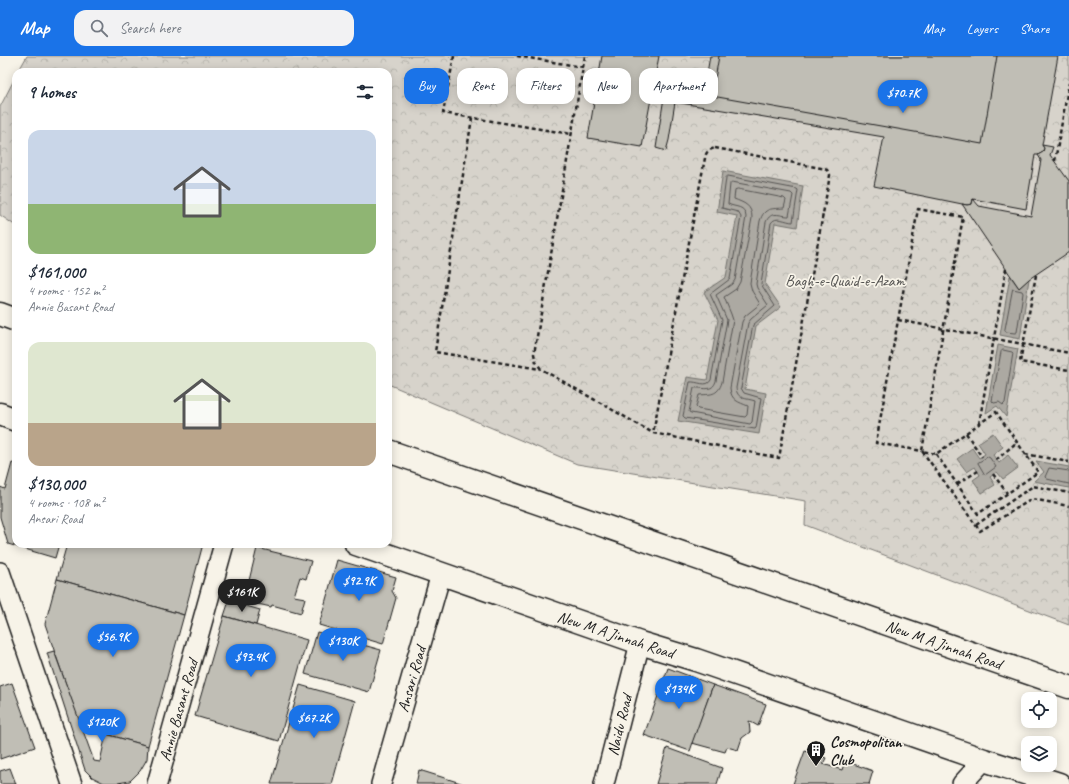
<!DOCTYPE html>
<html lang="en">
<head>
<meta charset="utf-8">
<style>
  body { margin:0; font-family:Caveat,sans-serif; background:#f2f2f3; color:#1f2937; height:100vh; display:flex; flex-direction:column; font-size:15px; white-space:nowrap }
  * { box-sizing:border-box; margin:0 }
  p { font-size:13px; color:#747a83 }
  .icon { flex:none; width:22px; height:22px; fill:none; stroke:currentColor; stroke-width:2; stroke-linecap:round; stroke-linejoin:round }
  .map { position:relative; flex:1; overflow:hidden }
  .drawer { position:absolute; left:12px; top:12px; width:380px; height:480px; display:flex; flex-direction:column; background:#fff; border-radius:12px; box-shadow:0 2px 10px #0003 }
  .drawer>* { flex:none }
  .top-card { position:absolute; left:404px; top:12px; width:380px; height:36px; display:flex; gap:8px }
  .tools { position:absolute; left:1021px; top:636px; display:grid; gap:8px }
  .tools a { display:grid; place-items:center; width:36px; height:36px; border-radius:8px; background:#fff; box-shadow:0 2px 10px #0003; font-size:20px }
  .price { position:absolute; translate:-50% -34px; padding:0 9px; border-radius:14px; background:#1a73e8; color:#fff; font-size:13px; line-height:26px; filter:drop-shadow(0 1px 2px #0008) }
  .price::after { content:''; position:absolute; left:50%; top:24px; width:12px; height:9px; margin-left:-6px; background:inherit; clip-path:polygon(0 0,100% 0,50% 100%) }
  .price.active { background:#222; color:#fff }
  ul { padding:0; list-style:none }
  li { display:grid; align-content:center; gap:8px; height:212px; padding:0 16px }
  li span { display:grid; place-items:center; height:124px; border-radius:12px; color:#555 }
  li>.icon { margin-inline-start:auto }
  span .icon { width:72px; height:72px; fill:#fffc; stroke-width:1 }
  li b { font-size:17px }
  h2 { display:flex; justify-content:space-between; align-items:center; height:48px; padding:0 16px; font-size:17px }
  .chip { padding:0 14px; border-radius:12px; background:#fff; box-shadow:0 2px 10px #0003; font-size:14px; line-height:36px }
  .chip.active { background:#1a73e8; color:#fff }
  header { display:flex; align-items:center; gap:24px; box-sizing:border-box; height:56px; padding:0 20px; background:#1a73e8; color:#fff }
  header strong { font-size:19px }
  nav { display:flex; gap:22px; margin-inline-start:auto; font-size:14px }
  .search { width:280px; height:36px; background:#f2f2f3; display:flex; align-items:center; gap:10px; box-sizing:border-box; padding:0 14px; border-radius:12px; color:#747a83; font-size:15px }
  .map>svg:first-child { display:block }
</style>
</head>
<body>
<header>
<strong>Map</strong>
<div class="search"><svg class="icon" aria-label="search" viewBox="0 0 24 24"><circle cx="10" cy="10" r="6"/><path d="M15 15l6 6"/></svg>Search here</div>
<nav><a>Map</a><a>Layers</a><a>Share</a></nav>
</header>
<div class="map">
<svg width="1069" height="728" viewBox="0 0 1069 728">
  <defs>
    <pattern id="forest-crowns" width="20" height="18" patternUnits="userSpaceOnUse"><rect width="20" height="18" fill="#d7d3cb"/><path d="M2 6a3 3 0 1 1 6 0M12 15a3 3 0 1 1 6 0" fill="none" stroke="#b8b5ae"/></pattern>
  </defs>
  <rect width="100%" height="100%" fill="#f7f3e8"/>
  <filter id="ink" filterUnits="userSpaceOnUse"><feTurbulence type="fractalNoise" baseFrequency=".025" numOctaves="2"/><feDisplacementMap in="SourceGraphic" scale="8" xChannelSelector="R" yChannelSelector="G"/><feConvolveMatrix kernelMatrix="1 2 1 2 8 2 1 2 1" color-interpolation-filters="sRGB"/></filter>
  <g filter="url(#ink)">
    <!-- forest -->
    <g fill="url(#forest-crowns)" stroke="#7a7874">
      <polygon points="27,0 1069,0 1069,569 805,469 806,445 577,408 388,328 388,16 18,16"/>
      <polygon points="16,20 16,170 0,159 0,51"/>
    </g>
    <!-- water -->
    <g fill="#aca9a2" stroke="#72716c">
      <polygon points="723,115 803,130 797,171 775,167 765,228 781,251 756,270 745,333 766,337 759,378 678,365 687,321 707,324 718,264 704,236 726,221 737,160 717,156"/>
      <polygon points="1010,220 1019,232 1029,223 1020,283 1000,279"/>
      <polygon points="998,289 1018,293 1006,361 997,350 986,357"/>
      <polygon points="993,377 1003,391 993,399 999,407 1008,399 1018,412 1003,423 997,416 990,421 995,429 982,437 973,424 980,419 975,411 967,416 957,403 972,392 979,402 985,398 978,387"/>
      <polygon points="1036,405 1069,411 1069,432 1034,425 1044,416"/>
    </g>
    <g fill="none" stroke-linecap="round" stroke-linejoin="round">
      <!-- shore -->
      <g stroke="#565452" stroke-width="1">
        <path d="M 728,120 L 797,133 L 798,134 L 793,166 C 786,166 776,159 771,167 L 761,228 L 775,250 L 753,269 L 741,332 L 744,337 L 761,342 L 756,372 L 755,373 L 685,362 L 683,360 L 690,326 C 697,325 707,332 711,324 L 722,264 L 710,238 L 730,223 L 741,161 L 738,156 L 722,152 L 726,122 Z"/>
        <path d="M 732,126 L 791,137 L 793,139 L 789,160 C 780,160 771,154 766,166 L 756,228 L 757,232 L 768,249 L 751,263 L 748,267 L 736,332 C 737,344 747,342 755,345 L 752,366 L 750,368 L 691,357 L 689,356 L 694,332 C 703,331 712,337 716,325 L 727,264 L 716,239 L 732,228 L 735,224 L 746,161 C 745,149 736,152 728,148 L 730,128 Z"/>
        <path d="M 738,133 L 784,142 L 786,144 L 784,152 C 772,153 764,151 760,165 L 750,227 L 752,235 L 760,248 L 745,260 L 742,266 L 730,332 C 731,345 739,346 748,350 L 747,359 L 745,361 L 698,353 L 696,351 L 699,339 C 710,338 718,340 722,326 L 733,264 L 731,258 L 724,241 L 736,233 L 740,226 L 752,162 C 752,149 744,147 734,143 L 735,134 Z"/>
        <polygon points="1013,233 1022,235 1023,237 1017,276 1015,277 1006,276 1005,274"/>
        <polygon points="1003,294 1012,296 1013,297 1005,347 1003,349 999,346 994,347 992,345 1001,296"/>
        <polygon points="988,401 990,402 996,411 985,419 978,407"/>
        <polyline points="1069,415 1049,412 1045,421 1047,423 1069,428"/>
      </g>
    </g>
    <!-- building -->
    <g fill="#c0beb5" stroke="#1c1c1c">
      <polygon points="602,0 659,0 642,91 588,82"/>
      <polygon points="710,0 1058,0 1042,89 1044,92 1043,96 1038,99 1035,99 1026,153 973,143 972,148 967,149 874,130 884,81 675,46 669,84 666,95 656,92 665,35 703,40"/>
      <polygon points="719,0 997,0 982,88 712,40"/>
      <polygon points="1042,89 1053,91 1050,99 1069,125 1069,196 1029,223 1019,232 962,148 967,149 972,148 973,143 979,150 1031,160 1041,104 1038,99 1043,96 1044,92"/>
      <polygon points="12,407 16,408 16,488 59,488 55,502 8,488 0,461 0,431 5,433"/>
      <polygon points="67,488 203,488 184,559 57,523"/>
      <polygon points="257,492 311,505 306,523 300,521 294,540 305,542 301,557 272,549 271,551 244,545"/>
      <polygon points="337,504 396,521 392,535 396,542 383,588 319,569"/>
      <polygon points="57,523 184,559 148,690 102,677 78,663 45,568"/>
      <polygon points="229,545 260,554 256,569 224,560"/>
      <polygon points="224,560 307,584 279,685 195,660"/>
      <polygon points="317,576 381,594 369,636 305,618"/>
      <polygon points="54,595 94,705 100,706 106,678 148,690 147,703 140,715 130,725 118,727 104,727 92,721 85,714 47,597"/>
      <polygon points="668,612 713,629 690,695 644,679"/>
      <polygon points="12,627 35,691 0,703 0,631"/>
      <polygon points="300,629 355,645 332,728 271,728"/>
      <polygon points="713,629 766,648 758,670 749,665 750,676 742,682 738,694 727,691 725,696 692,687"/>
      <polygon points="667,692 722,712 717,728 656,728"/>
      <polygon points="805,695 826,702 823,708 842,714 845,705 873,715 869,728 870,728 793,728"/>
      <polygon points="10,712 16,728 0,728 0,715"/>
      <polygon points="419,714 464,728 416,728"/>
    </g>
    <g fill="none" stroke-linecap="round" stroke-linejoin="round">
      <defs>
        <g id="minor">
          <polyline points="0,516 72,728"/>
          <polyline points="157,728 224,488"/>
          <polyline points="381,728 441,518"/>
          <polyline points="604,728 640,587"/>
          <polyline points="962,728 984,704"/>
        </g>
        <g id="primary">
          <polyline points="0,258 16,264"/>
          <polyline points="0,358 16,364"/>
          <polyline points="388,395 1069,631"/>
          <polyline points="356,488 640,587 696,604 984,704 1059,728"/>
        </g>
      </defs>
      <!-- minor casing -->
      <use href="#minor" stroke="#1c1c1c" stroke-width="22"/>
      <!-- primary casing -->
      <use href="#primary" stroke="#1c1c1c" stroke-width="25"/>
      <!-- path -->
      <g stroke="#1c1c1c" stroke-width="2.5" stroke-dasharray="4 3" stroke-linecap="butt">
        <polyline points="454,0 443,57 571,78"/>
        <polyline points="517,0 583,11 534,298 536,306 541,313 653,377"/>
        <polyline points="583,11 585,0"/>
        <polyline points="472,62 435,296 540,313"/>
        <path d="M 715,92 L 821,112 L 827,114 L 830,119 L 779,402 L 653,377 L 705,102 C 706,95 709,94 715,92 Z"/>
        <polyline points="1055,105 1069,27"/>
        <polyline points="1036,219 1020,306 1069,314"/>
        <polyline points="898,264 1069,297"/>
        <polyline points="979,368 1006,213"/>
        <polyline points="966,377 982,401"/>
        <polyline points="936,398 978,458 1038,416 996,356 936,398 922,395 963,161 918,153 876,387 922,395 980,475 1032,443 1069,450"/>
        <polyline points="1025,398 1069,406"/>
        <polyline points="996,404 1017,386"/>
        <polyline points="993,418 1007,437"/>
        <polyline points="957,428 978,415"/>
        <polyline points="976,469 1033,430 1069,437"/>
      </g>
      <!-- minor -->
      <use href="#minor" stroke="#f7f3e8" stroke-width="19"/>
      <!-- primary -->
      <use href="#primary" stroke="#f7f3e8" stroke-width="22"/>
    </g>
  </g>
  <!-- icons -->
  <defs>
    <symbol id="building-pin" viewBox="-11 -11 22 30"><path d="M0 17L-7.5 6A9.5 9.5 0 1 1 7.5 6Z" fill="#1c1c1c" stroke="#f7f3e8"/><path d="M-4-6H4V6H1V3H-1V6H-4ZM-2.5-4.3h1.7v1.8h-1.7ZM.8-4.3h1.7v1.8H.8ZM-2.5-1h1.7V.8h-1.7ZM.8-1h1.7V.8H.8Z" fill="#fff"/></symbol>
  </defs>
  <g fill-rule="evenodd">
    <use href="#building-pin" x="805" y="683" width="22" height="30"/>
  </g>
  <g text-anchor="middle" stroke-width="3.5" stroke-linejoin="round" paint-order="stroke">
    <!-- park labels -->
    <g font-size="16" fill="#545351" stroke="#f7f3e8">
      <text x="845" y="230">Bagh-e-Quaid-e-Azam</text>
    </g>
    <!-- street labels -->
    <g font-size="16" fill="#1c1c1c" stroke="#f7f3e8">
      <text transform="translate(616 578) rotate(18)" y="6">New M A Jinnah Road</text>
      <text transform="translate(944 588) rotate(19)" y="6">New M A Jinnah Road</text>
      <text transform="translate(411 623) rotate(-74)" y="6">Ansari Road</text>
      <text transform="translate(178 654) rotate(-74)" y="6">Annie Basant Road</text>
      <text transform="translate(619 669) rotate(-76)" y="6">Naidu Road</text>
    </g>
    <!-- poi labels -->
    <g font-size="16" font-weight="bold" fill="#1c1c1c" stroke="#f7f3e8" text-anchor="start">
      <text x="830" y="691">Cosmopolitan<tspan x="830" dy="18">Club</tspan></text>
    </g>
  </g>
</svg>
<div class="tools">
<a><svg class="icon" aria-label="locate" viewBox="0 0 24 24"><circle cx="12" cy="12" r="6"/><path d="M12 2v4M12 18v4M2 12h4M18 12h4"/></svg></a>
<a><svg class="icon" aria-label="layers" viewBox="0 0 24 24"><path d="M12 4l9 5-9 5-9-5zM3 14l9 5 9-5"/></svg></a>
</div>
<b class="price" style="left:903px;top:58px">$70.7K</b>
<b class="price" style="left:359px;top:546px">$92.9K</b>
<b class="price active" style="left:242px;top:557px">$161K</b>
<b class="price" style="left:113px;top:602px">$56.9K</b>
<b class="price" style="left:343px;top:606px">$130K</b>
<b class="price" style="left:251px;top:622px">$93.4K</b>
<b class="price" style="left:679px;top:654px">$134K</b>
<b class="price" style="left:314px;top:683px">$67.2K</b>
<b class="price" style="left:102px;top:687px">$120K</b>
<div class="top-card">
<a class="chip active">Buy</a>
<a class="chip">Rent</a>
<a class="chip">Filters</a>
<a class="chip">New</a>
<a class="chip">Apartment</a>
</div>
<section class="drawer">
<h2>9 homes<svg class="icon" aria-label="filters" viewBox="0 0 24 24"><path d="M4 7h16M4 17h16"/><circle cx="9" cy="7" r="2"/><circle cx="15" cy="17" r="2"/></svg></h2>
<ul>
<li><span style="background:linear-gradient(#c9d6e8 60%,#8fb573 0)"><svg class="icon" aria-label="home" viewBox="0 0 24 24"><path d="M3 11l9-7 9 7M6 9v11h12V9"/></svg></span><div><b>$161,000</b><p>4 rooms · 152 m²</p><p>Annie Basant Road</p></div></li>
<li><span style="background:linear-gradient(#dfe7d0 65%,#b9a48a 0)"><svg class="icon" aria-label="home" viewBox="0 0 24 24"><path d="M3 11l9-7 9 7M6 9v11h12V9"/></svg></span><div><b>$130,000</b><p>4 rooms · 108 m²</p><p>Ansari Road</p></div></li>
</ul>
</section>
</div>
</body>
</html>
